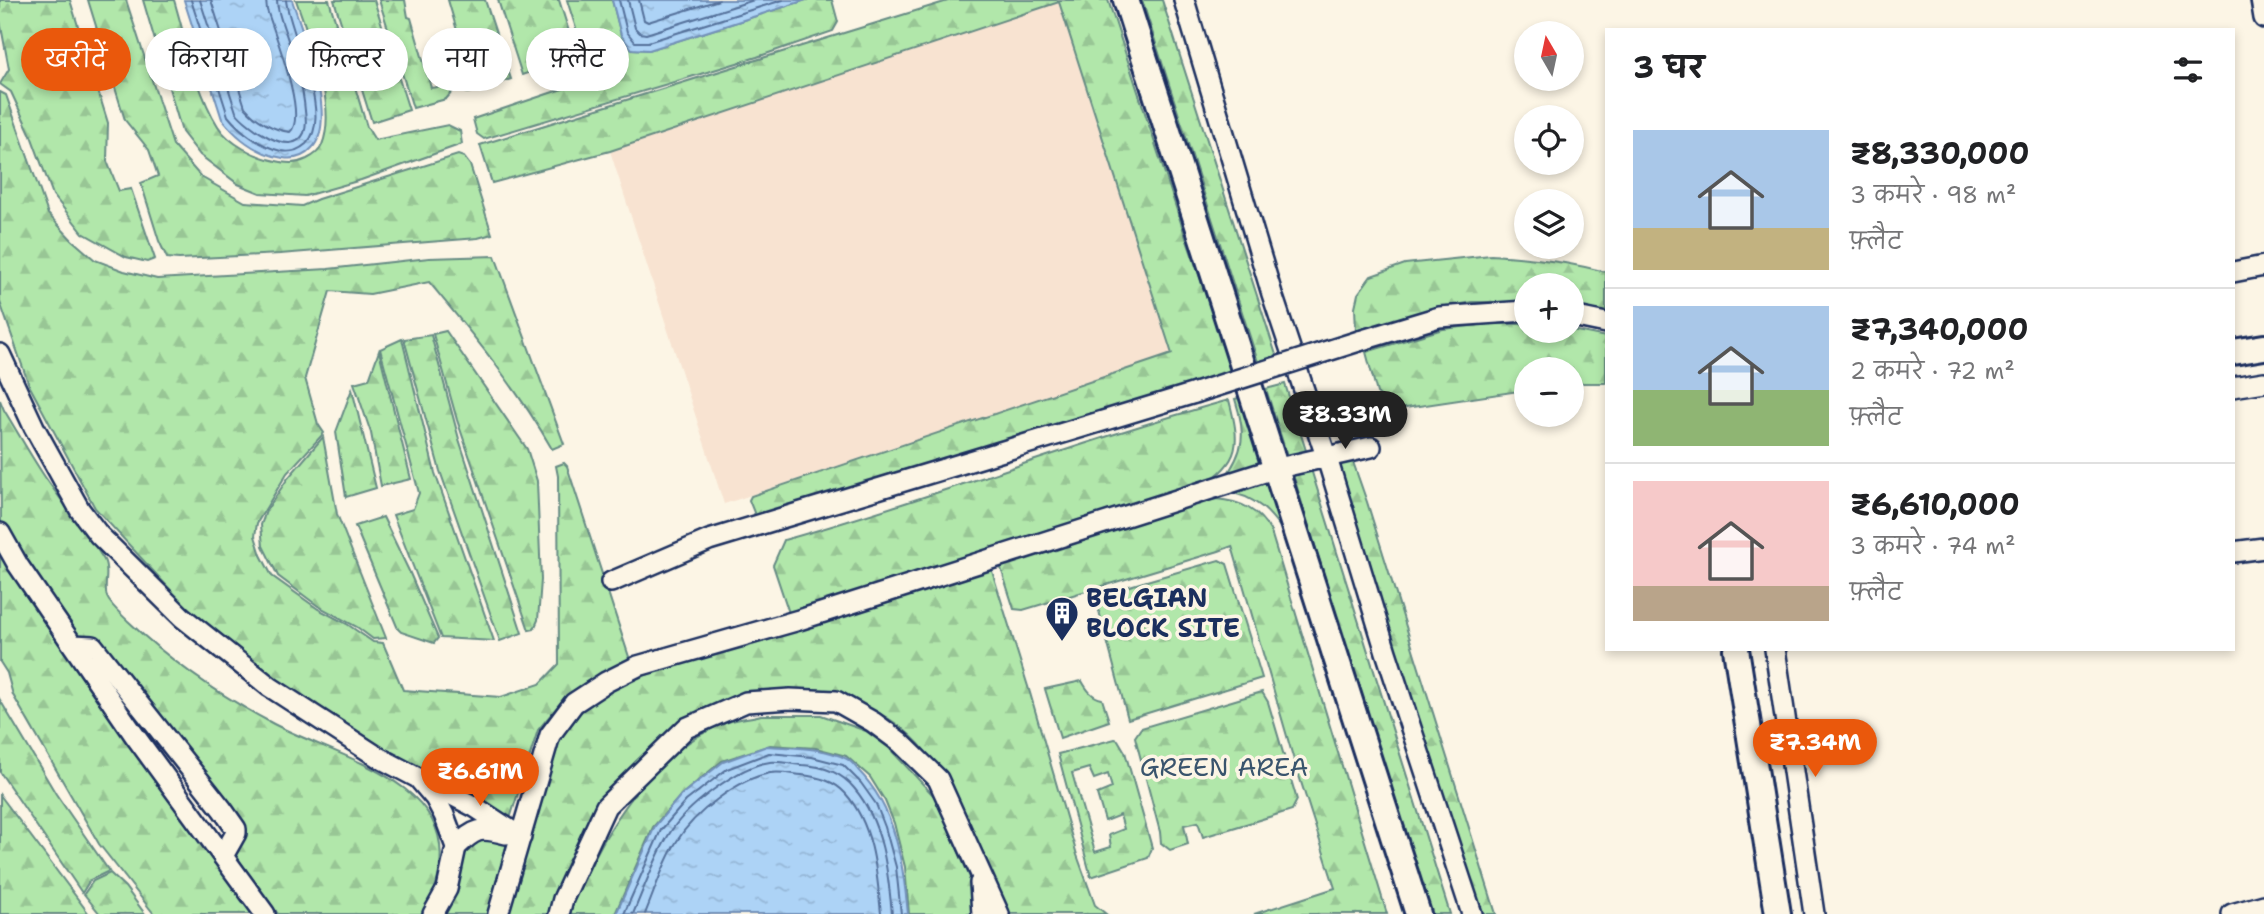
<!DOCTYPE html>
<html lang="hi">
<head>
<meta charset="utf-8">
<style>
  body { margin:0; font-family:"Shantell Sans","Playpen Sans Deva",sans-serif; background:#f6f6f6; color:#202124; height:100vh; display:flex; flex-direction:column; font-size:26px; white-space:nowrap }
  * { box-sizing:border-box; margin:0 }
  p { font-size:23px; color:#757577 }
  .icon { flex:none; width:38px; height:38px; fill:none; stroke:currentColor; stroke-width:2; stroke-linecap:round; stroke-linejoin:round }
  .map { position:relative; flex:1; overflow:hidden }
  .side { position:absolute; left:1605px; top:28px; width:630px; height:623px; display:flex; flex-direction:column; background:#fff; border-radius:0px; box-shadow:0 4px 10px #0003 }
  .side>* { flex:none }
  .banner { position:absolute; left:21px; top:28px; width:665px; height:63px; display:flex; gap:14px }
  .needle { width:46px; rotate:351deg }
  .buttons { position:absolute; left:1514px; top:21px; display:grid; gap:14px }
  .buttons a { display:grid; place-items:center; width:70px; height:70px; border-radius:50%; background:#fff; box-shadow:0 4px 10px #0003; font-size:35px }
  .price { position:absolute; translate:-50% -60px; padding:0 16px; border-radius:24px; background:#ea580c; color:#fff; font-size:23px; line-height:46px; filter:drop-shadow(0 2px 4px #0008) }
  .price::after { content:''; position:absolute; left:50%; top:42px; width:21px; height:16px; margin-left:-10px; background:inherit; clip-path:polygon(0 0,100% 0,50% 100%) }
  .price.selected { background:#222; color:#fff }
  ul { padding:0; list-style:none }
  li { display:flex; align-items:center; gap:21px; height:175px; padding:0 28px }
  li+li { border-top:2px solid #e0e0e0 }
  li span { display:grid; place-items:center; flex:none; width:196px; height:140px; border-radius:0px; color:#555 }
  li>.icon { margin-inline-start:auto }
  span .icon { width:84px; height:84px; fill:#fffc; stroke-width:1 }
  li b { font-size:30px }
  h2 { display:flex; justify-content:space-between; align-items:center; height:84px; padding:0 28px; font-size:30px }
  .chip { padding:0 24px; border-radius:32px; background:#fff; box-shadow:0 4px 10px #0003; font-size:24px; line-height:63px }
  .chip.selected { background:#ea580c; color:#fff }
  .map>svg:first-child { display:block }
</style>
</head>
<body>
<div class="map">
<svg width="2264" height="914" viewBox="0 0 2264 914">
  <defs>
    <pattern id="forest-firs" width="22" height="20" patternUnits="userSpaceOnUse" patternTransform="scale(1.75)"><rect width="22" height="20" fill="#b1e7aa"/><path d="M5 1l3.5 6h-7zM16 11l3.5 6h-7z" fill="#98c695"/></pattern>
    <pattern id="water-ripples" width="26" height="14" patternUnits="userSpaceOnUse" patternTransform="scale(1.75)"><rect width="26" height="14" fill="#add3f6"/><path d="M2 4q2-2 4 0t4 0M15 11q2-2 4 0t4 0" fill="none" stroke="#94b5d5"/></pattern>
  </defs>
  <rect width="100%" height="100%" fill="#fcf5e5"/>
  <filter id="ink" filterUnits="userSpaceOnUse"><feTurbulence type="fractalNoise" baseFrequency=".0143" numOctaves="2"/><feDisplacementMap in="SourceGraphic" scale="14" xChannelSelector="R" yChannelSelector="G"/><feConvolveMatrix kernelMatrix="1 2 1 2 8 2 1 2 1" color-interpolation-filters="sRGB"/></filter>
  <g filter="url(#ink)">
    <!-- built -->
    <polygon fill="#f8e3d1" points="1060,2 1172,354 724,504 610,151"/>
    <!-- forest -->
    <g fill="url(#forest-firs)" stroke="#668b84" stroke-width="2" fill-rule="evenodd">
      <polygon points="0,0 70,0 108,123 107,161 119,191 131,189 155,259 147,262 126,257 83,233 53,195 30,133 11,92 0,84 9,69 0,21"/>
      <polygon points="88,0 126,0 173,145 201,177 245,202 302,206 318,199 458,155 464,157 470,165 492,234 478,238 280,254 179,259 167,258 159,241 141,183 158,176 149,150 125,120"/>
      <path d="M 143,0 L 174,0 C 186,40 196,91 218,126 C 229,144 256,157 276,161 C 288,164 296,164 307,159 C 313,156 320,151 322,145 C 338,106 309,38 296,0 L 329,0 L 367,127 L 375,140 L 448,125 L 460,131 L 462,144 L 361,180 L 305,196 L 260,193 L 238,184 L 200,155 L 182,132 Z"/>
      <polygon points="334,0 374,0 409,110 372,122"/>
      <polygon points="379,0 405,0 408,17 411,18 431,88 451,85 453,91 446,99 413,108"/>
      <polygon points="448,0 485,0 511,79 468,93 458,90 455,84 471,78"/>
      <polygon points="498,0 559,0 572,41 572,57 522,75"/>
      <polygon points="567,0 612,0 621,35 632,49 649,50 806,0 832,0 838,22 833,31 757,57 484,139 477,134 473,119 592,79"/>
      <polygon points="951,0 1108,0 1184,232 1233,372 759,525 749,500 751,496 1172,354 1059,2 610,151 492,183 480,145"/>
      <polygon points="1142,0 1162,0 1277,358 1259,365"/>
      <path d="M 0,92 L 6,95 L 48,214 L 72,240 L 95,260 L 124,271 L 157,279 L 328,269 L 429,258 L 495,256 L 564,444 L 552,449 C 518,389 473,335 429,282 L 370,294 L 330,291 L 305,378 L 318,424 L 324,433 L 287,473 L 257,523 L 255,536 L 261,555 L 272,576 L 318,609 L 347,624 L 373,642 L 383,643 L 403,690 L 501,697 L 540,684 L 559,664 L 558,476 L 556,466 L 564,463 L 567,466 L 629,657 L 625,664 L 566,696 L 538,730 L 508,825 L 364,737 L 272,678 L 190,611 L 95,508 L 29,385 L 0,302 Z"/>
      <path d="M 1491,255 C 1531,257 1568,262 1606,272 L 1606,316 L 1572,308 L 1572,285 L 1526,285 L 1526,302 L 1472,302 L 1417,313 L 1356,332 L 1355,307 L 1358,294 L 1371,276 L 1405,264 Z"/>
      <polygon points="1488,324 1526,324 1526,331 1572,330 1606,337 1606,383 1572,383 1572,369 1526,369 1526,390 1399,409 1387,402 1377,393 1366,352 1443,329"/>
      <polygon points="446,331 527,449 537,481 541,580 538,620 534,629 529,630 457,420 433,334"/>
      <polygon points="431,335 459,439 522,633 500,641 440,471 404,339"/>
      <polygon points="402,339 435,473 494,641 441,638 393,515 413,509 419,493 380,349"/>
      <polygon points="379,351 411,479 381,486 371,433 354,383 369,379"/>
      <polygon points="1285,384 1309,460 1290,465 1266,389"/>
      <polygon points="352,389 376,488 346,497 336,432"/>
      <path d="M 1249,395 L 1268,468 L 1223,480 C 1245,451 1246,433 1235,399 Z"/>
      <path d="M 0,400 L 4,410 C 17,431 29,453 43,474 C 62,503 86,530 104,560 C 110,571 103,586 107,597 C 110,605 122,615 128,621 C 171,662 218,694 270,722 C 327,754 451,778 440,865 C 438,883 433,900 421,914 L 278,914 L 234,853 L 241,835 L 74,639 L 1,524 Z"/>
      <path d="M 1229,400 C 1240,442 1242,462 1201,486 L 790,616 L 773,565 L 784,540 C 934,498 1079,441 1229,400 Z"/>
      <polygon points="323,437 337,514 386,638 373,639 357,627 318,606 278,576 263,546 261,525 266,511 288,478"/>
      <polygon points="1352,459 1367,502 1496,914 1475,914 1329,460"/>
      <polygon points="1310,466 1450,914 1431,914 1399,819 1292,471"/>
      <path d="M 1269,473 L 1294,546 C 1273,517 1261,496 1223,491 Z"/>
      <path d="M 1216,499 C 1241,501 1259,510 1271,532 L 1387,914 L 1254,914 L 1335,888 L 1293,757 L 1232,546 L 1219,551 L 1023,610 L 1014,609 L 1000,565 L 1132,525 L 1202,500 Z"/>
      <polygon points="383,517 409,571 438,638 434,643 401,632 398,629 355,526"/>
      <path d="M 0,555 C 80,678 169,795 254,914 L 154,914 L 99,844 L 13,695 L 7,673 L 0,662 Z"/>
      <polygon points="1219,560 1227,564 1262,678 1128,719 1095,596"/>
      <path d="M 991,568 L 1030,693 L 1077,855 L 1095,905 L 1106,914 L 1004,914 C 991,883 977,853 963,822 C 950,795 939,767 919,744 C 901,725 877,710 853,702 C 769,670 687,702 631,770 C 621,783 614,801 606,816 C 588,849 570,881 553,914 L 507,914 L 554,748 C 580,701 609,688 657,671 Z"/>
      <path d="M 1082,681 C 1087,690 1092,697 1102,699 L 1109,721 L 1060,738 L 1045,689 Z"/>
      <polygon points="1262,692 1268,702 1297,800 1292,810 1203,837 1198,822 1184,825 1188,844 1170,850 1161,843 1160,832 1135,737 1141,728"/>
      <polygon points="0,700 56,794 109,871 90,880 82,893 0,772"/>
      <path d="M 761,715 L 821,715 L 866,731 L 889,748 L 935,797 L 971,880 L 974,914 L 909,914 L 905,867 L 894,823 L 885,801 L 870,777 L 846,756 L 816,748 L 770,745 L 722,761 L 681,795 L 653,827 L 615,914 L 569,914 C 573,897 584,880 591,865 C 618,809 664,746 725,723 C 736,719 750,718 761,715 Z"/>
      <path d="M 1115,739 L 1118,740 L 1125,752 L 1152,848 L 1148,858 L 1091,877 L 1058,754 ZM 1089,768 L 1094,779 L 1108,774 L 1112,788 L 1097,794 L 1105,821 L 1120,815 L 1124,829 L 1109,835 L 1111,847 L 1095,852 L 1072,773 Z"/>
      <polygon points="0,795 89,914 0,914"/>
      <polygon points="481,833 507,843 488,914 442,914 467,847"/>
      <polygon points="110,873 125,887 145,914 100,914 84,894 93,881"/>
    </g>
    <!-- water -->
    <g fill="url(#water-ripples)" stroke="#7391b9" stroke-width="2">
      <path d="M 184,0 L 292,0 C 303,34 339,120 312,148 C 304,157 295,160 283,158 C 258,154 237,138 222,119 Z"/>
      <polygon points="612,0 806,0 649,50 632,49 621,35"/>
      <path d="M 767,746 C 793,748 823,747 847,759 C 851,761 855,766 858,770 C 896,808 903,863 908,914 L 616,914 L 655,826 L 681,795 L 723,762 Z"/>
    </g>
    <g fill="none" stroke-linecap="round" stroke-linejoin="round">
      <!-- shore -->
      <g stroke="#55719b" stroke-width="2">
        <path d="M 191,0 L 228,116 C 241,132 260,146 281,151 C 291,153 298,151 306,144 C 335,117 289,33 286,0"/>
        <path d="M 200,0 L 236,112 C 246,125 292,160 304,133 C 307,126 306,118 305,111 C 303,85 295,62 287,37 C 283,25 277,12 277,0"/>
        <path d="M 211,0 L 245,107 C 256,120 273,130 290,132 C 308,117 274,32 267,10 L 266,0"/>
        <polyline points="619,0 627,32 635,42 648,42 783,0"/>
        <polyline points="628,0 635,28 640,33 646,34 754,0"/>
        <polyline points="639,0 644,20 648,22 719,0"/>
        <polyline points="624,914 661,830 686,801 727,769 769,753 812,757 843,765 861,783 876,804 885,827 896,867 901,914"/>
        <path d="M 633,914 C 644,888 654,860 668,836 C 684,808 738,766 770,762 C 780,761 792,764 802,765 C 822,766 841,772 854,788 C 883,822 888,871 892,914"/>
        <path d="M 645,914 C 655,890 663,863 677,841 C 694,813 738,779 770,773 C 780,771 792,774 802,775 C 819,777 834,781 845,793 C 874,825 877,873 881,914"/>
      </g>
      <defs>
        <g id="minor">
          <polyline points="1184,0 1272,294 1330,468 1386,652 1472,914"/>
          <polyline points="2261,0 2264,18"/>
          <polyline points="2233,272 2264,266"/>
          <polyline points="1572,316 1606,323"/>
          <polyline points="1359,341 1439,317 1526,311"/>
          <polyline points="0,354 34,427 80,510 99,535 182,617 270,687 378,757 418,778 435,798 444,815 456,847 447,889 433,914"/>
          <polyline points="2233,387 2264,382"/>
          <polyline points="0,533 18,565 135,736 265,914"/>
          <polyline points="2233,552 2264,548"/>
          <polyline points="611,582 709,540 1195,393"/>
          <polyline points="73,645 93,646 222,809 236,829 236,833 223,856"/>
          <polyline points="1775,649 1814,914"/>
          <polyline points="425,781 475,807 521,837"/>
          <path d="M 456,847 C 476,828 480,827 506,834"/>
          <polyline points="980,883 982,914"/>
          <polyline points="498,914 550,735 574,703 606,682 638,666 799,620 1274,469 1371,447"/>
          <polyline points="559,914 563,899 606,806 686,728 746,702 790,699 836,701 873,722 900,742 938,779 999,914"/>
          <polyline points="2232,914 2264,905"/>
        </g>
        <g id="tertiary">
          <polyline points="1126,0 1418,914"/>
          <polyline points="2233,352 2264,347"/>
          <polyline points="1736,649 1778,914"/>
        </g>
      </defs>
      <!-- minor casing -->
      <use href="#minor" stroke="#1b2f5e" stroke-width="24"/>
      <!-- tertiary casing -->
      <use href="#tertiary" stroke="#1b2f5e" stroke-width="30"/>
      <!-- minor -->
      <use href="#minor" stroke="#fcf5e5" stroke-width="19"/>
      <!-- tertiary -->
      <use href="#tertiary" stroke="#fcf5e5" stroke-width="24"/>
      <defs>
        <polyline id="minor-bridge" points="1195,393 1359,341"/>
      </defs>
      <!-- minor-bridge casing -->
      <use href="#minor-bridge" stroke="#1b2f5e" stroke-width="24" stroke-linecap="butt"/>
      <!-- minor-bridge -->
      <use href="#minor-bridge" stroke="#fcf5e5" stroke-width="19"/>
    </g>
  </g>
  <!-- icons -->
  <defs>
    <symbol id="building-pin" viewBox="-11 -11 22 30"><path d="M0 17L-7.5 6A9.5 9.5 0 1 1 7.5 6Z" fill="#1b2f5e" stroke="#fcf5e5"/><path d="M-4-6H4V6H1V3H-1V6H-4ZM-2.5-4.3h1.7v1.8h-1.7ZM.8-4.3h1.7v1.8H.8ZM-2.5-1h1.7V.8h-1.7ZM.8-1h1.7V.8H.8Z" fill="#fff"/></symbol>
  </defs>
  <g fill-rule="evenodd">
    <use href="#building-pin" x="1043" y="594" width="38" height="52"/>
  </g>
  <g text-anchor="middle" stroke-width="7" stroke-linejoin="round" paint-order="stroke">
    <!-- poi labels -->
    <g font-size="26" font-weight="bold" fill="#1b2f5e" stroke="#fcf5e5" text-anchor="start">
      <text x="1086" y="607">BELGIAN<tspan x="1086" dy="30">BLOCK SITE</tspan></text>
    </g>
    <!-- park labels -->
    <g font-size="26" fill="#39546d" stroke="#fcf5e5">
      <text x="1224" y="776">GREEN AREA</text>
    </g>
  </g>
</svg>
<div class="buttons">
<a><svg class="needle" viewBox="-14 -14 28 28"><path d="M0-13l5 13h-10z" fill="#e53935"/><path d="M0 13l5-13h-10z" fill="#757577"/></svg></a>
<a><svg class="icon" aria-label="locate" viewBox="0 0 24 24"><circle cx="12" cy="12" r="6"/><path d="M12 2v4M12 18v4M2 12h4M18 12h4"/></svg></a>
<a><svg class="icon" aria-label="layers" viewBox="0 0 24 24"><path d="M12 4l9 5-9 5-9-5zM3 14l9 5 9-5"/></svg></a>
<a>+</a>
<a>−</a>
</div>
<b class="price selected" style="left:1345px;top:451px">₹8.33M</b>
<b class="price" style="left:1815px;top:779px">₹7.34M</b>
<b class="price" style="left:480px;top:808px">₹6.61M</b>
<div class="banner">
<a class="chip selected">खरीदें</a>
<a class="chip">किराया</a>
<a class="chip">फ़िल्टर</a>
<a class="chip">नया</a>
<a class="chip">फ़्लैट</a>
</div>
<section class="side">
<h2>3 घर<svg class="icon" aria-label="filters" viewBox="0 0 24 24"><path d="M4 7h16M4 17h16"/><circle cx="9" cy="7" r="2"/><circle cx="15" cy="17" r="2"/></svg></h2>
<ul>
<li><span style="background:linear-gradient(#a9c7e8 70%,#c2b280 0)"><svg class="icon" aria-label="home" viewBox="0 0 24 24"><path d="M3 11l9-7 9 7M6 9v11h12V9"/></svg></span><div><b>₹8,330,000</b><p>3 कमरे · 98 m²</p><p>फ़्लैट</p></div></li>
<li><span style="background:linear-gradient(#a9c7e8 60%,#8fb573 0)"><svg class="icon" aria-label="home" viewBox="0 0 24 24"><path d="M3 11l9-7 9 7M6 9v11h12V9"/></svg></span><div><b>₹7,340,000</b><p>2 कमरे · 72 m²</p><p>फ़्लैट</p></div></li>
<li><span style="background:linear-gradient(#f6c9c9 75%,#b9a48a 0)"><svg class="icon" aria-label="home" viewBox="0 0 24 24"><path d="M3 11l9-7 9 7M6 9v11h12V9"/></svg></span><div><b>₹6,610,000</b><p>3 कमरे · 74 m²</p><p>फ़्लैट</p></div></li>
</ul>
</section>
</div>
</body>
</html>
